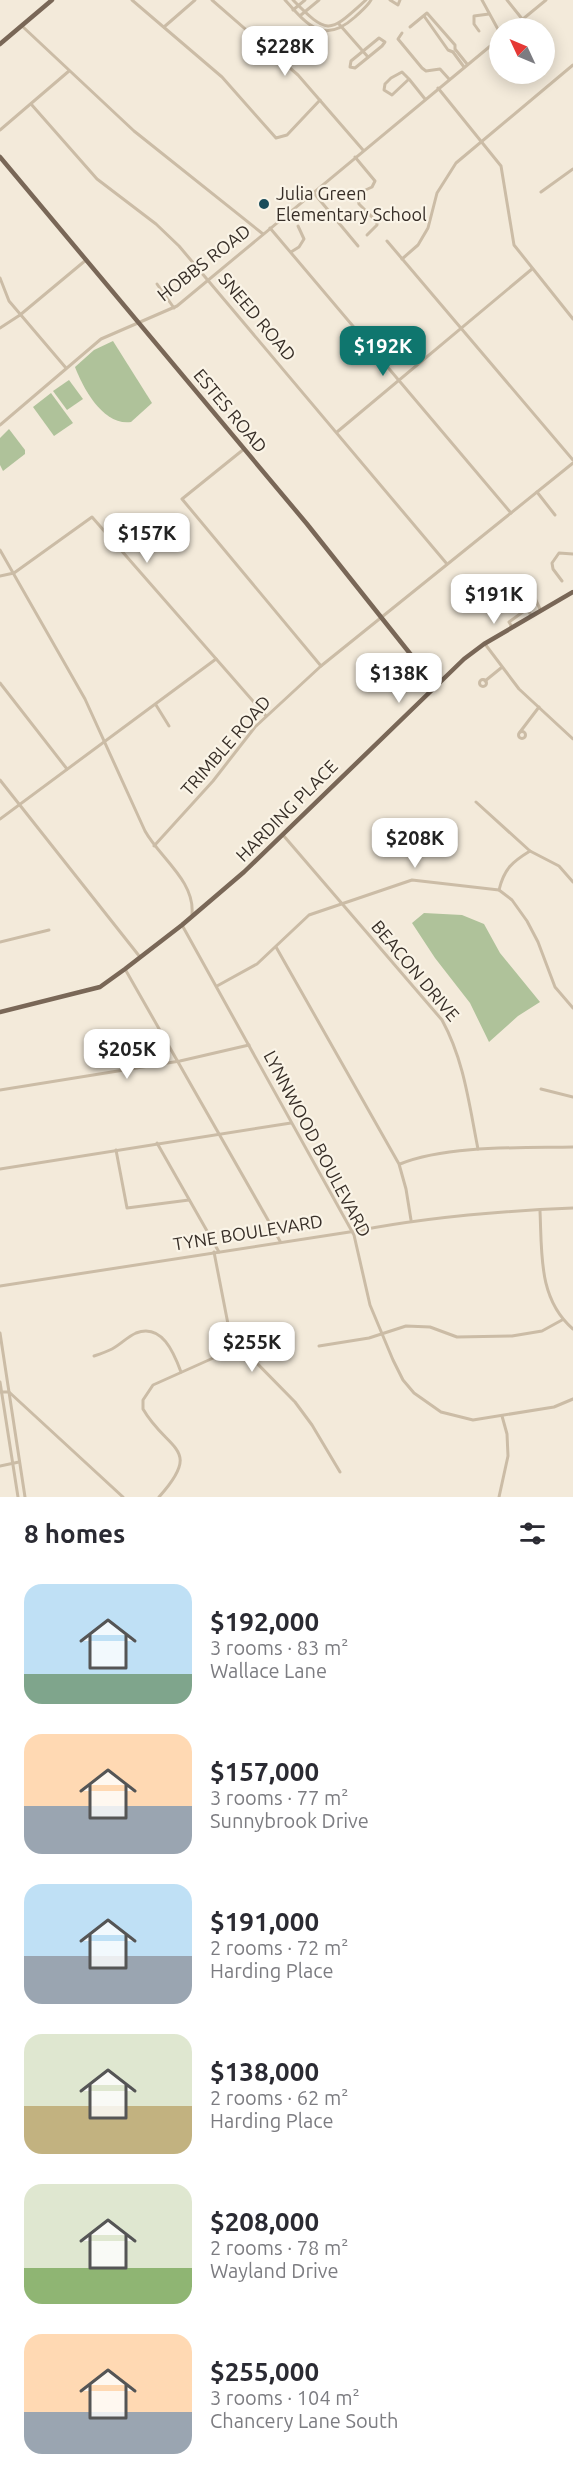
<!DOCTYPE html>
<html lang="en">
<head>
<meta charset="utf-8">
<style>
  body { margin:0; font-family:Ubuntu,sans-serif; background:#f2f2f3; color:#2b2b33; height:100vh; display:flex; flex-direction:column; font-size:22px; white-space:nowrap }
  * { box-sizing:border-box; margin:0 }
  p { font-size:20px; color:#7c7c81 }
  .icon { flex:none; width:33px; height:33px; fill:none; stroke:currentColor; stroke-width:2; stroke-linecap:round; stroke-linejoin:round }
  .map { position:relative; height:1497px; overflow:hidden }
  .panel { display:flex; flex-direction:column; background:#fff; flex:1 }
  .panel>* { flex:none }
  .needle { width:39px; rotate:314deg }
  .fabs { position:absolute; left:489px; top:18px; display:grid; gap:12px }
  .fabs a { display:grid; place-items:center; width:66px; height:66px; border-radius:50%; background:#fff; box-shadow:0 3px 15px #0003; font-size:30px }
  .price { position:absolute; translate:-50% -51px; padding:0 14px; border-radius:12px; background:#fff; color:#222; font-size:20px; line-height:39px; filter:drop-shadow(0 2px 3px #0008) }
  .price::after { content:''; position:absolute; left:50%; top:36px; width:18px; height:14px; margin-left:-9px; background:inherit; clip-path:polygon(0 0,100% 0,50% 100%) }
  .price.current { background:#0f766e; color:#fff }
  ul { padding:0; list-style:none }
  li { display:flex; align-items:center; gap:18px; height:150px; padding:0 24px }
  li span { display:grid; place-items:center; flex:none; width:168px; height:120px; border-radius:18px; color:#555 }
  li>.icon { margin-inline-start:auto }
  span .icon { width:72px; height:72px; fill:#fffc; stroke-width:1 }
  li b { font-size:26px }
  h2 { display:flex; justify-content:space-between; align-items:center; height:72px; padding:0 24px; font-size:26px }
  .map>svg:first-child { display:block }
</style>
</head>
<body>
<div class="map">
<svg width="573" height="1497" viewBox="0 0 573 1497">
  <rect width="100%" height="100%" fill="#f3eada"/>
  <!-- green -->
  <g fill="#afc29a">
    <path d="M 113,341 L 152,403 L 131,422 C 103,426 83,388 75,367 L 94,350 Z"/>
    <polygon points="69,380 83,399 67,410 53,391"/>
    <polygon points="51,393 73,423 54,436 33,407"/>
    <polygon points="9,429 25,450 25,454 3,471 0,465 0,438"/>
    <polygon points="424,913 462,915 484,924 500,953 540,1002 518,1016 489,1042 470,1003 435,958 412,923"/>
  </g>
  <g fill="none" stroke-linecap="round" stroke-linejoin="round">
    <!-- minor -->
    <g stroke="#cbbca6" stroke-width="3">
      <polyline points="132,0 222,77 276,138 287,135 320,100"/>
      <polyline points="212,0 298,75 363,150"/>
      <path d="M 285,0 C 308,26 324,45 355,17 C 360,12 367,7 371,0"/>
      <path d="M 293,0 C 329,37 330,32 366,0"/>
      <polyline points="390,0 398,5 400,0"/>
      <polyline points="482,0 500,33"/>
      <polyline points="507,0 523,20"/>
      <polyline points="293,10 305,0"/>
      <polyline points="301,15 319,0"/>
      <polyline points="424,16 448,50 453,52"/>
      <polyline points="339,24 368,57"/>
      <polyline points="22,26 134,131 263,234"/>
      <polyline points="164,27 195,0"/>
      <polyline points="410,27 427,13 455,45 455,49 467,64"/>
      <polyline points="512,28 546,0"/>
      <polyline points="479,31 474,24 474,16 489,14"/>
      <polyline points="402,33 398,39 422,68 426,71 440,69 449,79"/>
      <polygon points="379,38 385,42 382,46 355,68 350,67 351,61"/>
      <polyline points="453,52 464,67"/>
      <polyline points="409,79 402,72 391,78 385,84 384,90 392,95 409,79 425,99"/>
      <polyline points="438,88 501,166 514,245 573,319"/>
      <polyline points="31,104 97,179 156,224 179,246 447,564"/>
      <polyline points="0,130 69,71"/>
      <polyline points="355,157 375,181 372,187 357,194 359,204 377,222 377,225 367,235"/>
      <polyline points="313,192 358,246"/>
      <polyline points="541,192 573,169"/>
      <polyline points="270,228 511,513"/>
      <polyline points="387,241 573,460"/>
      <polyline points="291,252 299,247 304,239 298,226"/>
      <polyline points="402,259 418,245 428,228 437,193 456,163 573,65"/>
      <polyline points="0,278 9,301 66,368"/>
      <polyline points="157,284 174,308"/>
      <polyline points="0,328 20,315 86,260"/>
      <polyline points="0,425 101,339 177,306 500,38"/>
      <polyline points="337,432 532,269"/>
      <polyline points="244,449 182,499 321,666"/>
      <polyline points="537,492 555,515"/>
      <path d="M 0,550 L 85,699 L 145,831 C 160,858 195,881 192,914"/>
      <polyline points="0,576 14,573 92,517 266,716"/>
      <polyline points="520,576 532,592 541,611"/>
      <polyline points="562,581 553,569 552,563 559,553 573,554"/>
      <polyline points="489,591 494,585 504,582 532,616"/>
      <polyline points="512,627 509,622 527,609"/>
      <polyline points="485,644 519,689 573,739"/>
      <circle cx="483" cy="683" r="3.5"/>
      <polyline points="485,681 501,668"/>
      <polyline points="0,683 67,769"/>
      <polyline points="156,705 169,726"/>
      <circle cx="522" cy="735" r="3.5"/>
      <polyline points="520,732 539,707"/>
      <polyline points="0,780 140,957"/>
      <polyline points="476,802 530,851 559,866 573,882"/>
      <polyline points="0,819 216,659"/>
      <path d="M 283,835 L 442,1020 C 464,1060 469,1104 478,1149"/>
      <polyline points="154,846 213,781 255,727 321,666 573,463"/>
      <path d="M 499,890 C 504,869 512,862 530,851"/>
      <polyline points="182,925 354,1235 370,1305 393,1360 403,1380 414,1393 441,1412 473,1420 554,1407 573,1399"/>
      <polyline points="0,942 49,930"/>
      <polyline points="276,947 399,1164 406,1189 411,1220"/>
      <polyline points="125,969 280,1241"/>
      <polyline points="217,986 257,964 309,915 412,880 499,890 512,900 527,921 538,942 555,987 573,1008"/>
      <polyline points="541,1089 573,1097"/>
      <polyline points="0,1090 180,1061 249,1045"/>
      <polyline points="157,1143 219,1252"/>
      <polyline points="116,1150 127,1208 189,1200"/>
      <path d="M 400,1164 C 447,1145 522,1148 573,1147"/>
      <polyline points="0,1169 291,1123"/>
      <path d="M 540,1211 C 542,1253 538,1299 573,1329"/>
      <polyline points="214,1252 228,1324 240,1346 295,1402 312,1425 340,1472"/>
      <path d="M 0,1286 L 356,1231 C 428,1217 500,1211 573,1208"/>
      <polyline points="0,1333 25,1497"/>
      <polyline points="319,1346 369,1338 406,1326 430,1327 457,1337 512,1336 542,1331 562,1320"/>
      <path d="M 94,1356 C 100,1354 106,1352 112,1349 C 120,1345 127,1337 136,1333 C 162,1323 174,1353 181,1372"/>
      <polyline points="0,1382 18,1497"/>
      <polyline points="1,1392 9,1392 123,1497"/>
      <polyline points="0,1466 19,1462"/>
      <path d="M 159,1497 C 204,1447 167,1451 143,1409 L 143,1400 L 153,1385 L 240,1346"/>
      <polyline points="499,1497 508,1456 507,1434 502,1416"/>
    </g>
    <!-- major -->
    <g stroke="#796757" stroke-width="4.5">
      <polyline points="0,44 52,0"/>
      <polyline points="0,157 307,524 435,685"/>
      <polyline points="0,1012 100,987 125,969 182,925 244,872 464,659 484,644 573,592"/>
    </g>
  </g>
  <!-- markers -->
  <circle fill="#1b4d5a" stroke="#faf4e7" stroke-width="2" cx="264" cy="204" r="6"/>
  <g text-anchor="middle" stroke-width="4.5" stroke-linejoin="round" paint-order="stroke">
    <!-- poi labels -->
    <g font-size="18" fill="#372e27" stroke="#faf4e7" text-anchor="start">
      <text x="276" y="200">Julia Green<tspan x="276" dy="21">Elementary School</tspan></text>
    </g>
    <!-- street labels -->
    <g font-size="18" fill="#372e27" stroke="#faf4e7">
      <text transform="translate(204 263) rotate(-38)" y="6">HOBBS ROAD</text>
      <text transform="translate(257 317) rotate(50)" y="6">SNEED ROAD</text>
      <text transform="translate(230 411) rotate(50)" y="6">ESTES ROAD</text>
      <text transform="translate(226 746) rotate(-49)" y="6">TRIMBLE ROAD</text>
      <text transform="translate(287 811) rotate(-45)" y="6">HARDING PLACE</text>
      <text transform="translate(415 971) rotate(50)" y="6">BEACON DRIVE</text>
      <text transform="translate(317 1144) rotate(62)" y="6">LYNNWOOD BOULEVARD</text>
      <text transform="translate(248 1233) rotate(-9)" y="6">TYNE BOULEVARD</text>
    </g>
  </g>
</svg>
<div class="fabs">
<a><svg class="needle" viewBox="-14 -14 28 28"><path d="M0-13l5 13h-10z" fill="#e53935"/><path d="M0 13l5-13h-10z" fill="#7c7c81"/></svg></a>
</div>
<b class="price" style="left:285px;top:77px">$228K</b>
<b class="price current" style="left:383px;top:377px">$192K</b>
<b class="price" style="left:147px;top:564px">$157K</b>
<b class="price" style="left:494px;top:625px">$191K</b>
<b class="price" style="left:399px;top:704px">$138K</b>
<b class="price" style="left:415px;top:869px">$208K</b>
<b class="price" style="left:127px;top:1080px">$205K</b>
<b class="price" style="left:252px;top:1373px">$255K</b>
</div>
<section class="panel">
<h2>8 homes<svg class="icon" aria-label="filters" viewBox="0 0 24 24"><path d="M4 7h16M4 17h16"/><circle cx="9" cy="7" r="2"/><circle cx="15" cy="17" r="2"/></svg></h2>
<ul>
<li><span style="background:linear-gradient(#bfe0f5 75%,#7fa58c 0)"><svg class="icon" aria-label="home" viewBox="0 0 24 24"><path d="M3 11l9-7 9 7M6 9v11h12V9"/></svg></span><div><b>$192,000</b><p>3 rooms · 83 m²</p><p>Wallace Lane</p></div></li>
<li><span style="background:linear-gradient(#ffd9b3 60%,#9aa5b1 0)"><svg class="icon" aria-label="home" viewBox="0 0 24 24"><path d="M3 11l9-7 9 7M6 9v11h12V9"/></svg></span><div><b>$157,000</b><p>3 rooms · 77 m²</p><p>Sunnybrook Drive</p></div></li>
<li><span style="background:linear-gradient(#bfe0f5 60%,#9aa5b1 0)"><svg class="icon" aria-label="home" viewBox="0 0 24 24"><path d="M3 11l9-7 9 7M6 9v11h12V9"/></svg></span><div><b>$191,000</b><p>2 rooms · 72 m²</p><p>Harding Place</p></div></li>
<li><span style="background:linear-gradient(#dfe7d0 60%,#c2b280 0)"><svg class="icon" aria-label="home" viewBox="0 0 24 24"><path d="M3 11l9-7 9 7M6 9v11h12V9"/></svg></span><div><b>$138,000</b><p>2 rooms · 62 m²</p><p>Harding Place</p></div></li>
<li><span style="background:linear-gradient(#dfe7d0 70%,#8fb573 0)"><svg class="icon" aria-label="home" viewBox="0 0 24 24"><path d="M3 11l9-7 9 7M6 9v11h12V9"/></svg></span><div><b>$208,000</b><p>2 rooms · 78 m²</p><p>Wayland Drive</p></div></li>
<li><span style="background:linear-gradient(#ffd9b3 65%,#9aa5b1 0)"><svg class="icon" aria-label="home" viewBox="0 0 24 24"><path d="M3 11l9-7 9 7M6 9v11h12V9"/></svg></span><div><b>$255,000</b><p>3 rooms · 104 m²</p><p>Chancery Lane South</p></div></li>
</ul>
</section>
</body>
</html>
